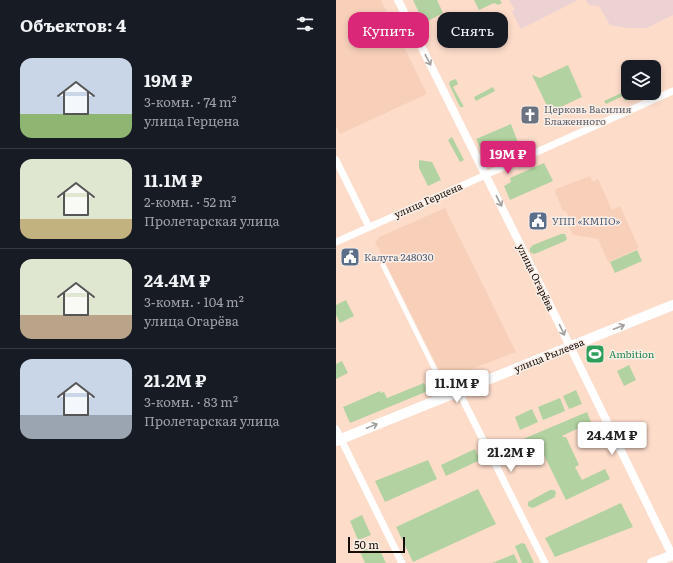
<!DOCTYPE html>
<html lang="ru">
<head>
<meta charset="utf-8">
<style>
  body { margin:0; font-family:Literata,serif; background:#242831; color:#f1f3f6; height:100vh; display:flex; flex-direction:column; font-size:15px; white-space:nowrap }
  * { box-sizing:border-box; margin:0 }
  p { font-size:13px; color:#9ea1a6 }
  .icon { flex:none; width:22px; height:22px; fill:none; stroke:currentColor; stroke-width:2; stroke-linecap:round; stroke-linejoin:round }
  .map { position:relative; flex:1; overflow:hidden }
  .sheet { display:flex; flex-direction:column; background:#171b24; width:336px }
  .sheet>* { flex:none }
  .banner { position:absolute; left:12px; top:12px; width:265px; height:36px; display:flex; gap:8px }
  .buttons { position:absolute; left:285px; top:60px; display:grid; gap:8px }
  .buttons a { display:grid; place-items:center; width:40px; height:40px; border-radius:8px; background:#171b24; box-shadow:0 2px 6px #0003; font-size:20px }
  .scale { position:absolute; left:12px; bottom:10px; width:57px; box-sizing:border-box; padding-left:4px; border:2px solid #170d07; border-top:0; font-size:11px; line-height:14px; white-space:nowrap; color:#170d07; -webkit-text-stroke:3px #fbeee7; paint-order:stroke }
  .price { position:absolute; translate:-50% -34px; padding:0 9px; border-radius:4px; background:#fff; color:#222; font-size:13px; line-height:26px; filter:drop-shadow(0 1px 2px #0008) }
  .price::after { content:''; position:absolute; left:50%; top:24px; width:12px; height:9px; margin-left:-6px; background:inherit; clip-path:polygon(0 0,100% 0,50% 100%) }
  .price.selected { background:#db2777; color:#fff }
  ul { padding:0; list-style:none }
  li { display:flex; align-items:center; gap:12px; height:100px; padding:0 20px }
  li+li { border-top:1px solid #363941 }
  li span { display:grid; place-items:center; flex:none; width:112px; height:80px; border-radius:12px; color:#555 }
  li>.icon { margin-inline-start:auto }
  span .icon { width:48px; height:48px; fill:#fffc; stroke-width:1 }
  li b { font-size:17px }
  h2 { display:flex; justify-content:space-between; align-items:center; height:48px; padding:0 20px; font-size:17px }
  .chip { padding:0 14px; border-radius:12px; background:#171b24; box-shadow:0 2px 6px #0003; font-size:14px; line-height:36px }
  .chip.selected { background:#db2777; color:#fff }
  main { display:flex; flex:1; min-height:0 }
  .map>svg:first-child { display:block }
</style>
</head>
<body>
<main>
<section class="sheet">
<h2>Объектов: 4<svg class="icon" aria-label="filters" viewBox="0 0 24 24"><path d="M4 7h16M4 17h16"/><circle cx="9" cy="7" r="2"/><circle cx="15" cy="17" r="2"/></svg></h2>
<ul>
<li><span style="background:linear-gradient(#c9d6e8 70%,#8fb573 0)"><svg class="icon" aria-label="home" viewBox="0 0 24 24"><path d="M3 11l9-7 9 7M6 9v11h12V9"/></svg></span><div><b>19M ₽</b><p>3-комн. · 74 m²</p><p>улица Герцена</p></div></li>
<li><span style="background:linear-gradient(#dfe7d0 75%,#c2b280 0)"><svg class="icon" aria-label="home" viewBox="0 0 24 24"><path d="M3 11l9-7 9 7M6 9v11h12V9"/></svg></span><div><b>11.1M ₽</b><p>2-комн. · 52 m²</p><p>Пролетарская улица</p></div></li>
<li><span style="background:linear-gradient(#dfe7d0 70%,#b9a48a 0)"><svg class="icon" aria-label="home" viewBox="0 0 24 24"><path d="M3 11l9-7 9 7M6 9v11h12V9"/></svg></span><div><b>24.4M ₽</b><p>3-комн. · 104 m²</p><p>улица Огарёва</p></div></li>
<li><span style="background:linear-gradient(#c9d6e8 70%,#9aa5b1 0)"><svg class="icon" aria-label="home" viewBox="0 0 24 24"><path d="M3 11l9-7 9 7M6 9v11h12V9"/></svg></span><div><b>21.2M ₽</b><p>3-комн. · 83 m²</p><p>Пролетарская улица</p></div></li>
</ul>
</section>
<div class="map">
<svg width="337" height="563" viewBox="0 0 337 563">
  <rect width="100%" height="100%" fill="#fddcca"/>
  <!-- commercial -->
  <g fill="#edd2d3">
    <polygon points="173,0 242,0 185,29 176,12 179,10"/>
    <polygon points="250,0 337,0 337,15 311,28 291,28 274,25 263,6 253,5"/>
  </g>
  <!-- built -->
  <g fill="#f8d0ba">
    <polygon points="0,0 45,0 91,94 4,134 0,126"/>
    <polygon points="254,176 257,182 262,179 276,210 284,206 303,248 272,262 262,239 237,235 231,223 234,221 230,211 227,211 219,192 220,189"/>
    <polygon points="109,208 180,352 108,380 39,242 43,237"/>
  </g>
  <!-- green -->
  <g fill="#b2d3a1">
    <polygon points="77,0 101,0 107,13 88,23"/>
    <polygon points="138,0 164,0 166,3 162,5 158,3 143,10"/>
    <polygon points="232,65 246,97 214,112 196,75 204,78"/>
    <polygon points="120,79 122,84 117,87 128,107 124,107 113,84 114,81"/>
    <polygon points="157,87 159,91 140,101 138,97"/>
    <polygon points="292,90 292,93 300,93 301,95 289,101 287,96 270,104 268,101"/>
    <polygon points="175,124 183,145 150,160 140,139"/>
    <polygon points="116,137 128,160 124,162 112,140"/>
    <polygon points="83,160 96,162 105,180 92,186 83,168"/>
    <polygon points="208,163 217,181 174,200 168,186 175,182 174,178"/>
    <polygon points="225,234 229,234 231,239 229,241 201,253 198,254 194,252 194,248 197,245"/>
    <polygon points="301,250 306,261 279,273 274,262"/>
    <polygon points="10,300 18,316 4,323 0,315 0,305"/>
    <polygon points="6,361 12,373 0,379 0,364"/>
    <polygon points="293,365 300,380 288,386 281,371"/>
    <polygon points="88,383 92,391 14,423 7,407 44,391 45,393 48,392 51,398"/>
    <polygon points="240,390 246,404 233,409 227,396"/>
    <polygon points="224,398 229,411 207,420 202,407"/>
    <polygon points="196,409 202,422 184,430 179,417"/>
    <polygon points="251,412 255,422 226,436 227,437 230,437 243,465 239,467 246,480 269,469 274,479 230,500 204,447 201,448 201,450 176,462 172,454 190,446 187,439"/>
    <polygon points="139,449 144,460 110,476 105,465"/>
    <polygon points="92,460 101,479 49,502 39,481"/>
    <polygon points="142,489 160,524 77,562 60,527"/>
    <polygon points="214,490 218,490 220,492 219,497 199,507 196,508 192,506 192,502"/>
    <polygon points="285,503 297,527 219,557 209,538"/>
    <polygon points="26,515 35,535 22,540 14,521"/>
    <polygon points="186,543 189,544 198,563 186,563 179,546"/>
    <polygon points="41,544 50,563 29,563 24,552"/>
    <polygon points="178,554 182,563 156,563"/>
  </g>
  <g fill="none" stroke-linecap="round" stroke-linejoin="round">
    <!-- pedestrian -->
    <polyline stroke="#fff" stroke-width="5" points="47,265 106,384"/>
    <!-- minor -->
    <g stroke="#fff" stroke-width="7">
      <polyline points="0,160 33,227"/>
      <polyline points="0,242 337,91"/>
      <polyline points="123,392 209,563"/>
      <polyline points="0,429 66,563"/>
    </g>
    <!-- tertiary -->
    <polyline stroke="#fff" stroke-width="8" points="62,0 185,246 336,555"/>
    <!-- secondary -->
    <g stroke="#fff" stroke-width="10">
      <polyline points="0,441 337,305"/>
      <polyline points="316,563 337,555"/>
    </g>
  </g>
  <!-- one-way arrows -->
  <defs><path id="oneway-shaft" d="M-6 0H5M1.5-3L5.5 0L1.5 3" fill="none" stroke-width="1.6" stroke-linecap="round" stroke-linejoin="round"/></defs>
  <g stroke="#a29e9c">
    <use href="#oneway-shaft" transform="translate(92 60) rotate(63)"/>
    <use href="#oneway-shaft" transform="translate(163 201) rotate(63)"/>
    <use href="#oneway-shaft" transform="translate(283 327) rotate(-21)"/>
    <use href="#oneway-shaft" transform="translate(226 330) rotate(65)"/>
    <use href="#oneway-shaft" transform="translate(36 426) rotate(-22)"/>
  </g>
  <!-- icons -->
  <defs>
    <symbol id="church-square" viewBox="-11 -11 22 22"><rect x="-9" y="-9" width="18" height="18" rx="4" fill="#6b7280" stroke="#fbeee7"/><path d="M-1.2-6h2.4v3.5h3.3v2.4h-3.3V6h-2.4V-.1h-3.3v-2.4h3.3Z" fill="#fff"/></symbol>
    <symbol id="civic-square" viewBox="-11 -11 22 22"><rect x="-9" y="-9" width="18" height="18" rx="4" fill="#5c6f8a" stroke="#fbeee7"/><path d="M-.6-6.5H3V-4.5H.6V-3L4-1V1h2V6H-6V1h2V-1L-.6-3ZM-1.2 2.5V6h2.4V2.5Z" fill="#fff"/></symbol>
    <symbol id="stadium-square" viewBox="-11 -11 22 22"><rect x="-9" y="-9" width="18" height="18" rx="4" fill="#2e9e5b" stroke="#fbeee7"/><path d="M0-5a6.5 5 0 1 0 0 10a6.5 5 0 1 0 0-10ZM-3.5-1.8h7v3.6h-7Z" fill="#fff"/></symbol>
  </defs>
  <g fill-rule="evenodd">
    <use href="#church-square" x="183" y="104" width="22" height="22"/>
    <use href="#civic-square" x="191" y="210" width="22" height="22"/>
    <use href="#civic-square" x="3" y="246" width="22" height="22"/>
    <use href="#stadium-square" x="248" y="343" width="22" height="22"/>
  </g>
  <g text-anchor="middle" stroke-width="3" stroke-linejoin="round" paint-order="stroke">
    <!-- worship labels -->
    <g font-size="10" fill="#5b616d" stroke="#fbeee7" text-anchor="start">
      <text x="208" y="113">Церковь Василия<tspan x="208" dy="12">Блаженного</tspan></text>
    </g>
    <!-- street labels -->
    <g font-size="10" fill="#170d07" stroke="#fbeee7">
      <text transform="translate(92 200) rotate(-24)" y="4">улица Герцена</text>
      <text transform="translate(200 277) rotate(64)" y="4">улица Огарёва</text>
      <text transform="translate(213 355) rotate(-22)" y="4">улица Рылеева</text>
    </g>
    <!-- service labels -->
    <g font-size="10" fill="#4e5e75" stroke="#fbeee7" text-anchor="start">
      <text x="216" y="225">УПП «КМПО»</text>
      <text x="28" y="261">Калуга 248030</text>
    </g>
    <!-- leisure labels -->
    <g font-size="10" fill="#27864d" stroke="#fbeee7" text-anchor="start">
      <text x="273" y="358">Ambition</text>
    </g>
  </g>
</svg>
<div class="buttons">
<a><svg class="icon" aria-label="layers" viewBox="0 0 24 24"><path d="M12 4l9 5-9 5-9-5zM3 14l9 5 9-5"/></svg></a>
</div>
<div class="scale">50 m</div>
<b class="price selected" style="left:172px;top:175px">19M ₽</b>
<b class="price" style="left:121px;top:404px">11.1M ₽</b>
<b class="price" style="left:276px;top:456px">24.4M ₽</b>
<b class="price" style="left:175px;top:473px">21.2M ₽</b>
<div class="banner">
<a class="chip selected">Купить</a>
<a class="chip">Снять</a>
</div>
</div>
</main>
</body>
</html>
